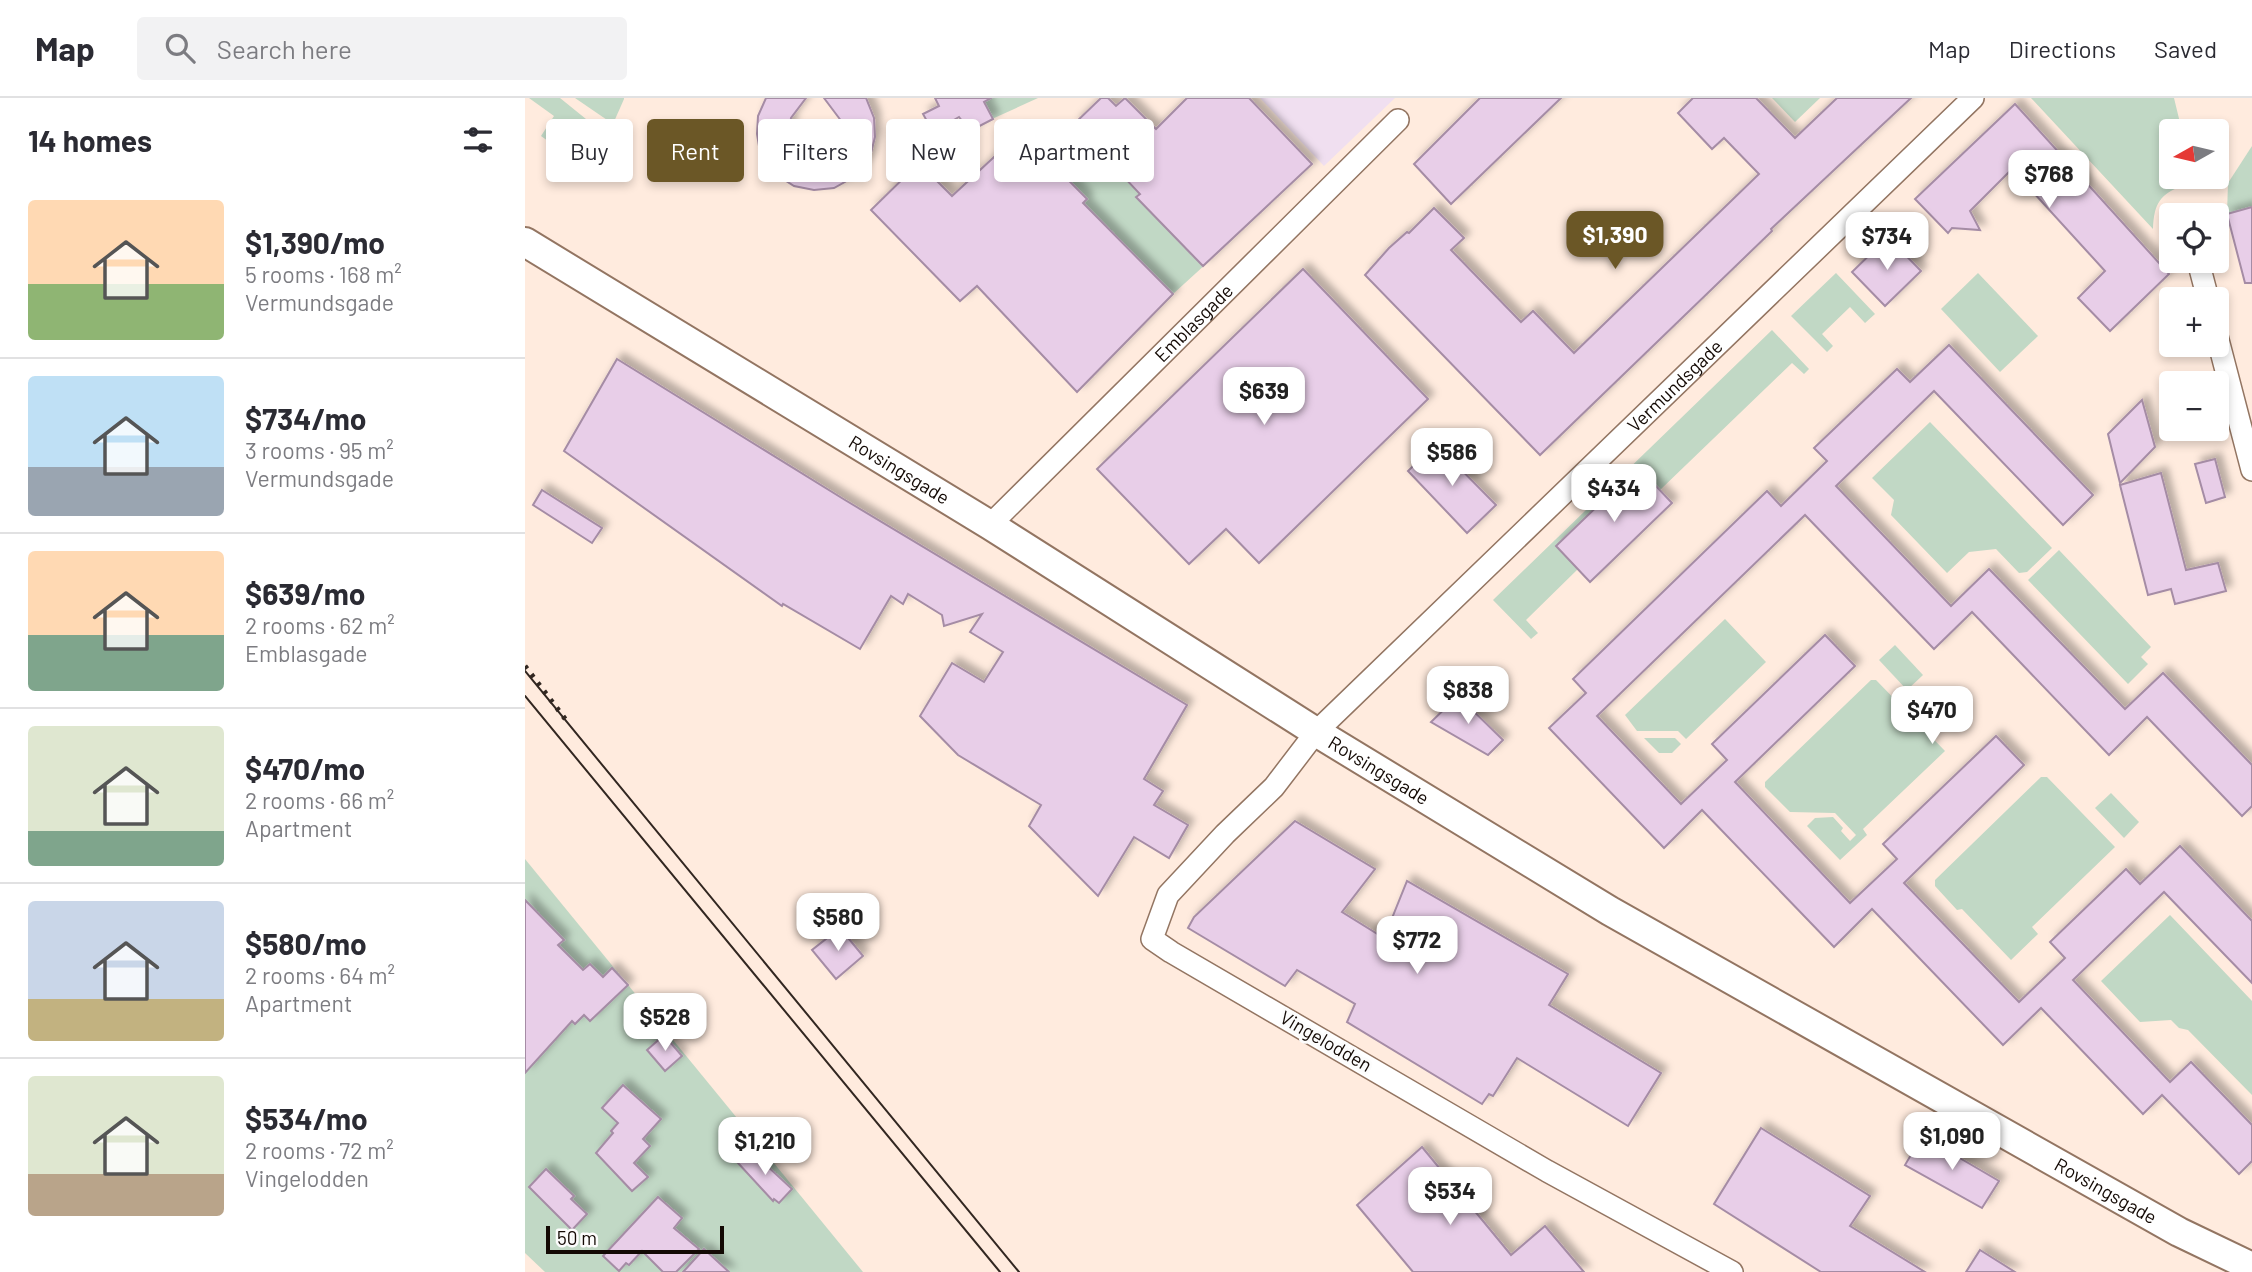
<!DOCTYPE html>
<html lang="en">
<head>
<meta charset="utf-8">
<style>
  body { margin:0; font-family:Barlow,sans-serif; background:#f2f2f3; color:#2b2b33; height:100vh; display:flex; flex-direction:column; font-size:26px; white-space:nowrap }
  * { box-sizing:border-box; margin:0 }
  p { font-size:23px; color:#7c7c81 }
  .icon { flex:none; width:38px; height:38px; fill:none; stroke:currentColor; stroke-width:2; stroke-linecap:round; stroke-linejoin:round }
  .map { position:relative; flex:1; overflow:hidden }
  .sheet { display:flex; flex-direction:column; background:#fff; width:525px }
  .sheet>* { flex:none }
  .banner { position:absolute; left:21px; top:21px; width:665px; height:63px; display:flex; gap:14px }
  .needle { width:46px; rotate:262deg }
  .controls { position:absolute; left:1634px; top:21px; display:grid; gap:14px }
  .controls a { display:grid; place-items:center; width:70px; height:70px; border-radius:7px; background:#fff; box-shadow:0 4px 10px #0003; font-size:35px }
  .scale { position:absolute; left:21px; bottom:18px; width:178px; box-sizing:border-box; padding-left:7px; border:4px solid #130904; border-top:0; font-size:19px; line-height:24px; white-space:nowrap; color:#130904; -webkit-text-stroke:5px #fcfcfc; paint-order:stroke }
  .price { position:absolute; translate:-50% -60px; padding:0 16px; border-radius:14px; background:#fff; color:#222; font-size:23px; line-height:46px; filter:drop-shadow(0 2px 4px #0008) }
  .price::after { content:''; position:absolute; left:50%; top:42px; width:21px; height:16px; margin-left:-10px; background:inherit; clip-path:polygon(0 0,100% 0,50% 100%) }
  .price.selected { background:#6b5726; color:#fff }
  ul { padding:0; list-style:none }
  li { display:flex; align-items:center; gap:21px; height:175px; padding:0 28px }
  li+li { border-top:2px solid #e1e1e2 }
  li span { display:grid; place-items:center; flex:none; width:196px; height:140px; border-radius:7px; color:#555 }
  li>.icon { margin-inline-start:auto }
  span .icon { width:84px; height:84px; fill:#fffc; stroke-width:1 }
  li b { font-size:30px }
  h2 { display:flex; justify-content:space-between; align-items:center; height:84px; padding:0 28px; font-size:30px }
  .pill { padding:0 24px; border-radius:7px; background:#fff; box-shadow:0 4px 10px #0003; font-size:24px; line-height:63px }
  .pill.selected { background:#6b5726; color:#fff }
  header { display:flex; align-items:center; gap:42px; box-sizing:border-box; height:98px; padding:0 35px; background:#fff; border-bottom:2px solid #e1e1e2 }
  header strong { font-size:33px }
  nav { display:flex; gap:38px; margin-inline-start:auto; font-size:24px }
  .search { width:490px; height:63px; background:#f2f2f3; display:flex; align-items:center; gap:18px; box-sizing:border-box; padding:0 24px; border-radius:7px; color:#7c7c81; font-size:26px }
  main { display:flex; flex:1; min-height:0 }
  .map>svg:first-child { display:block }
</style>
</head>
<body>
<header>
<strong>Map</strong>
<div class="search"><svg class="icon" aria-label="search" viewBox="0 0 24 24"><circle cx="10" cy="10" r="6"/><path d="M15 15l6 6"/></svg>Search here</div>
<nav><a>Map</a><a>Directions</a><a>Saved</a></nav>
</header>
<main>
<section class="sheet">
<h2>14 homes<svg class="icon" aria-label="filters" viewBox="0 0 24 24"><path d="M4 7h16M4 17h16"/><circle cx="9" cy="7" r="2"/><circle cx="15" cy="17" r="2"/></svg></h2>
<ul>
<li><span style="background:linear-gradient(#ffd9b3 60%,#8fb573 0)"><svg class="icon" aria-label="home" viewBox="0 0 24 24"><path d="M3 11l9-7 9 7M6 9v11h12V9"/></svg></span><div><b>$1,390/mo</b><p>5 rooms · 168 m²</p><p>Vermundsgade</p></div></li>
<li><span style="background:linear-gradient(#bfe0f5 65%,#9aa5b1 0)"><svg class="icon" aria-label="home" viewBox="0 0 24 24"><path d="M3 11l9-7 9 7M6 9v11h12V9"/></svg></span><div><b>$734/mo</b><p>3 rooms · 95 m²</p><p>Vermundsgade</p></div></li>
<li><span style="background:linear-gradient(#ffd9b3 60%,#7fa58c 0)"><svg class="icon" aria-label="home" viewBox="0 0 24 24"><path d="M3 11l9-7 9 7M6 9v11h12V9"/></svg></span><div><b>$639/mo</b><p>2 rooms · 62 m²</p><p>Emblasgade</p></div></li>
<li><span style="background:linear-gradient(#dfe7d0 75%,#7fa58c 0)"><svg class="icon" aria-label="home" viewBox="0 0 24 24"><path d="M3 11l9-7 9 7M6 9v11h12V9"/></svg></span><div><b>$470/mo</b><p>2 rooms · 66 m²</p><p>Apartment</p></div></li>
<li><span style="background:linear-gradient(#c9d6e8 70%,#c2b280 0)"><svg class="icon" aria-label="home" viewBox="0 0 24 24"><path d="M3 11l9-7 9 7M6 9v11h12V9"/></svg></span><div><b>$580/mo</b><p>2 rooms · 64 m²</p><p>Apartment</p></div></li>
<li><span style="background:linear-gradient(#dfe7d0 70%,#b9a48a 0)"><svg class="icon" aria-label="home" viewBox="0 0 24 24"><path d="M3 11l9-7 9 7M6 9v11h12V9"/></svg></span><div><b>$534/mo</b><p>2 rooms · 72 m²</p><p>Vingelodden</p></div></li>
</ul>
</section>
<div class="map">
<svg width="1727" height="1174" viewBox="0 0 1727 1174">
  <defs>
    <filter id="shadow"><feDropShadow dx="6" dy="-6" stdDeviation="3.5" flood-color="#0004"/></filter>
  </defs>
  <rect width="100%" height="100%" fill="#ffebde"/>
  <!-- education -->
  <polygon fill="#f0dff0" points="735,0 870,0 799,68"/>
  <!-- green -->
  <g fill="#c1d8c5">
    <polygon points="4,0 35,0 82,38 62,71 16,38 29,18"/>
    <polygon points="50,0 99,0 99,1 88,26"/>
    <polygon points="457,0 513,0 467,21"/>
    <polygon points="1247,0 1295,0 1270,24"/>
    <path d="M 1506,0 L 1649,0 L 1657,33 L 1647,33 L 1647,79 L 1660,79 L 1659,87 C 1635,96 1629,105 1628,131 Z"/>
    <polygon points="549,26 615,95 612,100 677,167 682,165 648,196 558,105 562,100 496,34"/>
    <polygon points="1727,48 1727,110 1702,116 1703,85"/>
    <polygon points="1311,175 1350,216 1340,225 1325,209 1297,236 1308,248 1302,254 1266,218"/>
    <polygon points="1453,175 1513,238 1475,274 1416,211"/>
    <polygon points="1247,232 1284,271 1279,276 1267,265 1135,392 1113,369 1105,376 1140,412 1072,478 1038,442 1031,447 1053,471 1001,522 1013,535 1006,541 968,502"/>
    <polygon points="1405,324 1527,450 1502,474 1494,475 1471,451 1444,454 1422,475 1366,417 1369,402 1347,380"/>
    <polygon points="1534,452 1626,549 1616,559 1623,566 1603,586 1503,482"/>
    <polygon points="1200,521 1241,564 1161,641 1153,633 1112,633 1100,617"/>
    <polygon points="1370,547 1398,577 1382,592 1354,562"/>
    <polygon points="1346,582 1351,582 1420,653 1338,731 1342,737 1315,762 1282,728 1290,720 1308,719 1318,730 1316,733 1325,743 1331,737 1310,715 1265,714 1240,689 1240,684"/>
    <polygon points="1119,640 1150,640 1156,646 1147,655 1134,655"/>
    <polygon points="1516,679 1522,679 1590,749 1507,829 1513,836 1486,862 1437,811 1432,812 1410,788 1410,782"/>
    <polygon points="1586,695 1614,724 1599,740 1570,710"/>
    <polygon points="0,761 338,1174 20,1174 0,1155"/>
    <polygon points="1645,817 1727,903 1727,997 1663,932 1654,930 1646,922 1615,924 1576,883"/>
  </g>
  <!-- building -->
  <g fill="#e8cee8" stroke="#a58ca5" stroke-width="2" filter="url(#shadow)">
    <polygon points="241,0 281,0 266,20 264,39 274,54 291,60 308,54 317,39 317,24 299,0 341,0 349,20 350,39 345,59 334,76 309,90 289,92 269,88 252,77 235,54 232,36 233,18"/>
    <polygon points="410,0 466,0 459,4 468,21 445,33 434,19 408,34 398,16 414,8"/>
    <polygon points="576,0 583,0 591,8 600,0 631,31 662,0 724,0 787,66 678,168 611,99 615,96 549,26"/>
    <polygon points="955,0 1036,0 926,106 889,66"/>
    <polygon points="1168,0 1231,0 1270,40 1312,0 1386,0 1246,131 1247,133 1015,357 840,177 864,150 882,134 884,135 909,110 939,140 926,152 996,224 1008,213 1049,255 1234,76 1199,40 1187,51 1153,15"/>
    <polygon points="1490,6 1644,176 1585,233 1553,200 1580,173 1487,71 1445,113 1455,132 1427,130 1423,135 1390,101"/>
    <polygon points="496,34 562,101 558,105 648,196 552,294 452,188 435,203 346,112 394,65 427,98"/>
    <polygon points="1727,109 1727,185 1720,185 1702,116"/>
    <polygon points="1363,139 1396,173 1360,208 1327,174"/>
    <polygon points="778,171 903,301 734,465 701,431 664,466 572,371"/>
    <polygon points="1424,247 1568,397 1538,427 1409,293 1311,388 1426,508 1464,471 1600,611 1638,575 1727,667 1727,708 1717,718 1622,619 1584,657 1447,514 1409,551 1280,417 1072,618 1156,706 1202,662 1187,646 1300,537 1330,568 1210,684 1325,805 1372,761 1358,746 1471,638 1499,667 1379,785 1494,904 1540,860 1525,844 1601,771 1615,786 1655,748 1727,823 1727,885 1639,794 1548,882 1645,984 1666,964 1727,1027 1727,1063 1714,1076 1637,997 1618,1016 1516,910 1478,947 1347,811 1309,849 1177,712 1139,750 1024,630 1061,595 1048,581 1242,393 1256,408 1302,363 1289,350 1372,271 1385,284"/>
    <polygon points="92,261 320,402 662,607 619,681 638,693 629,707 663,727 644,760 609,739 573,798 504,728 516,707 433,657 395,618 427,565 459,584 478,554 445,534 457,516 419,528 417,517 383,496 378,506 366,498 335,551 258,506 257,508 39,353"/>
    <polygon points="1617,302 1630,349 1595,385 1583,336"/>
    <polygon points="911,346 971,407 942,435 883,373"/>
    <polygon points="1690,361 1700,399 1681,405 1670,366"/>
    <polygon points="1113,369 1147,405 1065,484 1031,448"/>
    <polygon points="1636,375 1661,472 1693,465 1701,493 1650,506 1646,491 1623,497 1595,387"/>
    <polygon points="17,392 77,430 67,445 8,407"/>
    <polygon points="933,598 978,642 963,657 906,624"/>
    <polygon points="770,723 850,771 817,814 859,840 882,783 1043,876 1024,907 1136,975 1103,1028 992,960 968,998 964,996 957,1006 822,924 830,906 772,872 760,888 663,830 669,819"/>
    <polygon points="0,802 39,842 33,847 58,872 65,866 78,879 87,870 103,887 65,923 59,917 50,926 47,923 0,975"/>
    <polygon points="315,830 338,858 311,881 287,852"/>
    <polygon points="139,937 157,958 140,973 122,952"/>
    <polygon points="98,987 136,1021 118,1041 125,1048 109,1065 123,1079 107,1093 71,1055 88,1035 86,1033 93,1025 77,1010"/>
    <polygon points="1236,1030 1345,1098 1325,1128 1400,1174 1296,1174 1189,1106"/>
    <polygon points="1397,1038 1474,1083 1457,1110 1380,1067"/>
    <polygon points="897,1049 986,1157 1020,1128 1059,1174 888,1174 832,1107"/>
    <polygon points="226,1053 267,1091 254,1105 249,1101 248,1103 213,1065"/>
    <polygon points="21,1071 49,1098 46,1101 62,1116 47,1132 4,1089"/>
    <polygon points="133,1099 157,1120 149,1130 174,1151 151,1174 138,1174 117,1153 104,1167 101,1165 94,1173 78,1158"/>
    <polygon points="179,1151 204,1174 158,1174"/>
    <polygon points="1455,1152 1490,1174 1441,1174"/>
  </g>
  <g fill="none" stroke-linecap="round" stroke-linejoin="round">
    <defs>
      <g id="minor">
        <polyline points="1673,163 1683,201"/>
        <polyline points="1692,238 1727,372"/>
        <path id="s1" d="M 465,427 L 873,22"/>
        <path id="s2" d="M 1207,1174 L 1022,1073 L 646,854 L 627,841 L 643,797 L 700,736 L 749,689 L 791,634 L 1448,0"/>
      </g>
      <g id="tertiary">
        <path id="s3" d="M 0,144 L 465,427 L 791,634 L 1085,813 L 1654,1134 L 1727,1169"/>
      </g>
    </defs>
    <!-- minor casing -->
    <use href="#minor" stroke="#937562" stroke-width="24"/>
    <!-- tertiary casing -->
    <use href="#tertiary" stroke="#937562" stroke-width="32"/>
    <!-- minor -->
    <use href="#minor" stroke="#fff" stroke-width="21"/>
    <!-- tertiary -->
    <use href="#tertiary" stroke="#fff" stroke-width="28"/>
    <!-- tram -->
    <g stroke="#322721" stroke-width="2">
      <polyline points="0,573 494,1174"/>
      <polyline points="0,598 475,1174"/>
    </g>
    <!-- rail -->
    <polyline stroke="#322721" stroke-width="5" stroke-dasharray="3.5 7" stroke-linecap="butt" points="0,568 44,626"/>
  </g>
  <g text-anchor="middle" stroke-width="6" stroke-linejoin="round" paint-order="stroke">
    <!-- street labels -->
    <g font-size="19" fill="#130904" stroke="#fcfcfc">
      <text dy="7" stroke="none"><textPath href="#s1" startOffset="287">Emblasgade</textPath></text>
      <text dy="7" stroke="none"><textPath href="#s2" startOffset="1435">Vermundsgade</textPath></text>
      <text dy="7" stroke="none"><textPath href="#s3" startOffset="438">Rovsingsgade</textPath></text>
      <text dy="7" stroke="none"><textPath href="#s3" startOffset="1004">Rovsingsgade</textPath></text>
      <text transform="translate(801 943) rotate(30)" y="7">Vingelodden</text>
      <text dy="7" stroke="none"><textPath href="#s3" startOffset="1844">Rovsingsgade</textPath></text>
    </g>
  </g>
</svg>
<div class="controls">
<a><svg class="needle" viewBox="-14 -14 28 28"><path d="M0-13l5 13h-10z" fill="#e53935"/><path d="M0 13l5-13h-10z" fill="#7c7c81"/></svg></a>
<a><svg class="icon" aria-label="locate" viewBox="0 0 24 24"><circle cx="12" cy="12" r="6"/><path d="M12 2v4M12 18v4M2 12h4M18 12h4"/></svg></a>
<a>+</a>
<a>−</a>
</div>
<div class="scale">50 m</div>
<b class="price" style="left:1524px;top:112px">$768</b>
<b class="price selected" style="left:1090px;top:173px">$1,390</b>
<b class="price" style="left:1362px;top:174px">$734</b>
<b class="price" style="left:739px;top:329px">$639</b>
<b class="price" style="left:927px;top:390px">$586</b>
<b class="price" style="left:1089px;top:426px">$434</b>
<b class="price" style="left:943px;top:628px">$838</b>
<b class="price" style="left:1407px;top:648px">$470</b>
<b class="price" style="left:313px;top:855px">$580</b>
<b class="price" style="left:892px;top:878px">$772</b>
<b class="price" style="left:140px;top:955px">$528</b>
<b class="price" style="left:1427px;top:1074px">$1,090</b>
<b class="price" style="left:240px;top:1079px">$1,210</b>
<b class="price" style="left:925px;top:1129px">$534</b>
<div class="banner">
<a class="pill">Buy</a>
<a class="pill selected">Rent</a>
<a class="pill">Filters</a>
<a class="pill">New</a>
<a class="pill">Apartment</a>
</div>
</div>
</main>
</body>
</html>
